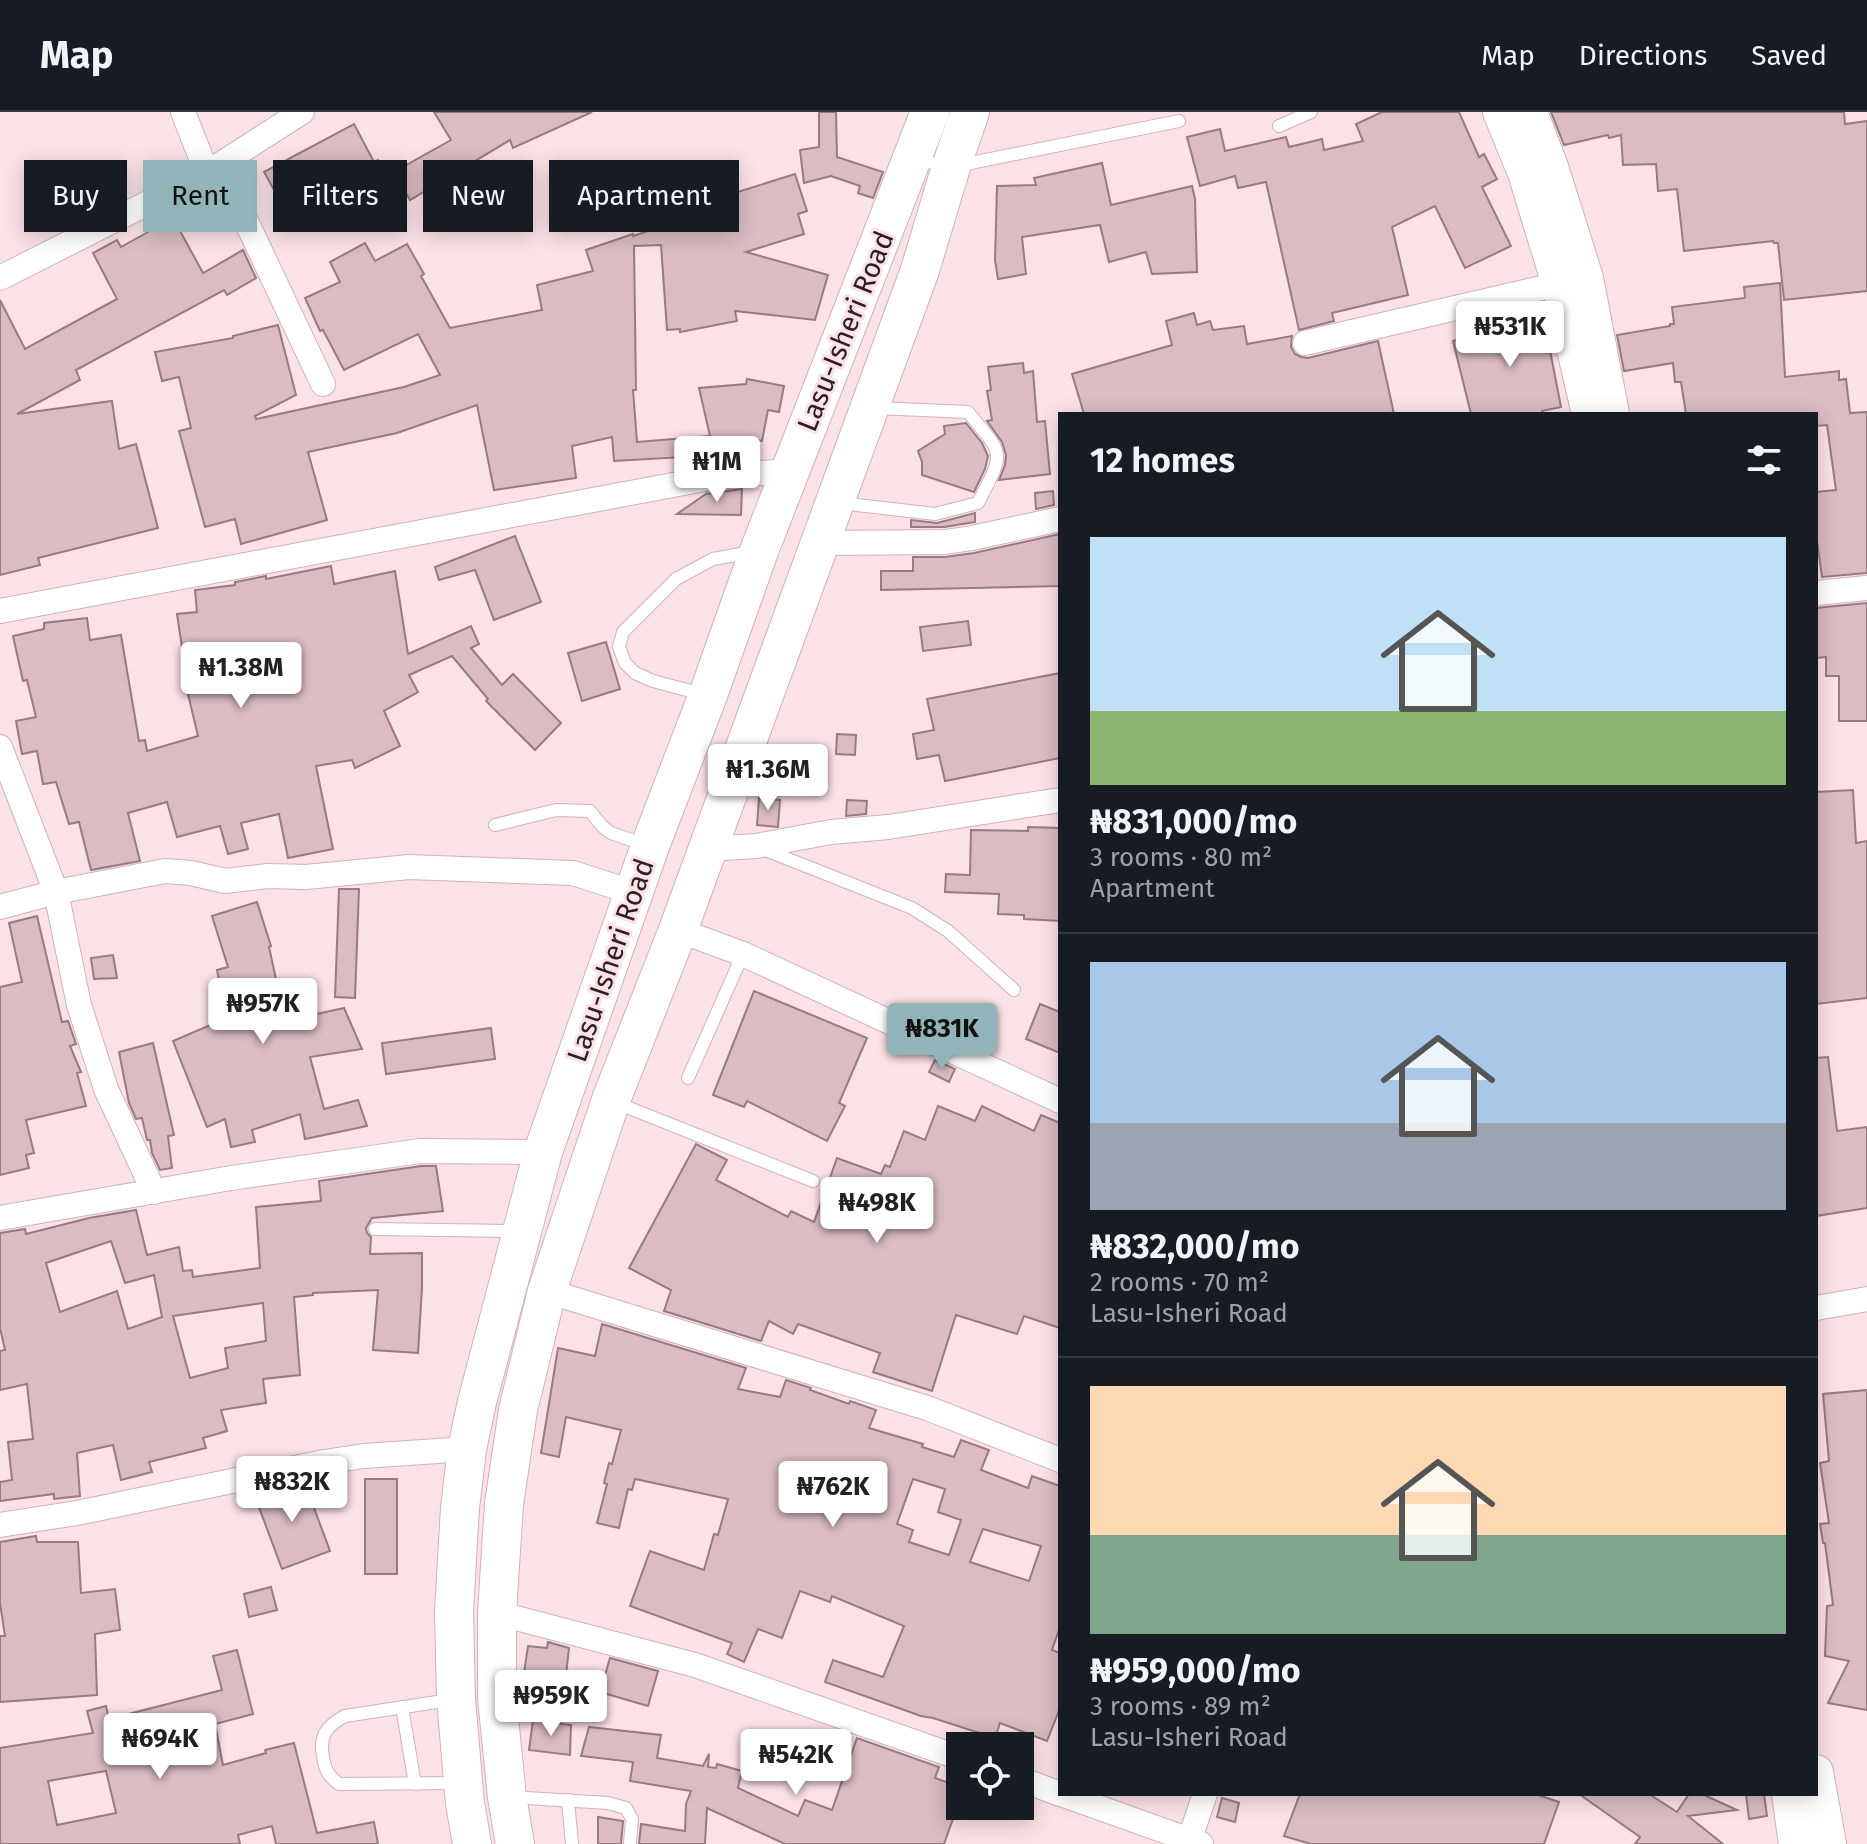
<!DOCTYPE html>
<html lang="en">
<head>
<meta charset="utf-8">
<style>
  body { margin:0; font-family:"Fira Sans",sans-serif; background:#20242c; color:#f1f3f6; height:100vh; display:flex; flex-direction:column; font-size:30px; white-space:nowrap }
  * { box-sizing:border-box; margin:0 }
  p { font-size:26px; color:#9ea1a6 }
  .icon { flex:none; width:44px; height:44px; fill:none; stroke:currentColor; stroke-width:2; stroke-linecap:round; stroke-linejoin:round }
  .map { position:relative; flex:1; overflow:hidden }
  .details { position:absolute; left:1058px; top:300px; width:760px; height:1384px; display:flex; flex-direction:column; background:#171b24; border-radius:0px; box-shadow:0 4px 20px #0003 }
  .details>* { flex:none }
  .hud { position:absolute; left:24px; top:48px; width:760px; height:72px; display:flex; gap:16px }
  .fabs { position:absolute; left:946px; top:1620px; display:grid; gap:16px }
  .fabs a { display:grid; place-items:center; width:88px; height:88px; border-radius:0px; background:#171b24; box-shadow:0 4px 20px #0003; font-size:40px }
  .price { position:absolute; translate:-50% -68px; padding:0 18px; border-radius:8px; background:#fff; color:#222; font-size:26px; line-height:52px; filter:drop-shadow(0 2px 4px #0008) }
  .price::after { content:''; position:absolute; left:50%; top:48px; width:24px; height:18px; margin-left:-12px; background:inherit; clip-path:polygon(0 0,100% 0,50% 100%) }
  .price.on { background:#91b4b9; color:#111 }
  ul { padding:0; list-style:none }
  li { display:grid; align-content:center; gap:16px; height:424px; padding:0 32px }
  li+li { border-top:2px solid #363941 }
  li span { display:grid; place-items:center; height:248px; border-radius:0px; color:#555 }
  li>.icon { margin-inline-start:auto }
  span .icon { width:144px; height:144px; fill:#fffc; stroke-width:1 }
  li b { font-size:34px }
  h2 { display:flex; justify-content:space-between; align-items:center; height:96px; padding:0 32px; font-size:34px }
  .pill { padding:0 28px; border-radius:0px; background:#171b24; box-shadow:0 4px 20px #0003; font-size:28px; line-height:72px }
  .pill.on { background:#91b4b9; color:#111 }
  header { display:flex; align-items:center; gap:48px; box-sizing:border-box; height:112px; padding:0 40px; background:#171b24; border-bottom:2px solid #363941 }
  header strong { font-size:38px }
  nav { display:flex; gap:44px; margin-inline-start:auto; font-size:28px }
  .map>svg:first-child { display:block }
</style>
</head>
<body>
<header>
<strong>Map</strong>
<nav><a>Map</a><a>Directions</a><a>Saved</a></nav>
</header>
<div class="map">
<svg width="1867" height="1732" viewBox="0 0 1867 1732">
  <rect width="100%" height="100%" fill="#fbe2e7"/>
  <!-- building -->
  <g fill="#dabcc2" stroke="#977b81" stroke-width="2" fill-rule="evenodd">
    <polygon points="434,0 592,0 513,36 510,28 410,88 394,60 451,28"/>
    <polygon points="819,0 836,0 837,45 883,60 873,86 858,81 860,74 831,64 804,71 800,38 819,35"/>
    <polygon points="1382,0 1459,0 1479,45 1484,42 1497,67 1482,75 1511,134 1465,156 1435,94 1392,115 1408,183 1332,201 1334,209 1299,218 1266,70 1238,76 1235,64 1200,74 1187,25 1220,17 1225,39 1286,25 1289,35 1322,27 1324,38 1363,29 1356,12"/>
    <polygon points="1551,0 1844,0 1845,12 1867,9 1867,179 1784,188 1778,131 1774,131 1773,129 1684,139 1677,77 1658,79 1656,52 1623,53 1621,23 1609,26 1608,23 1564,33"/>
    <polygon points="354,12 374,50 378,48 396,79 364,97 340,54 279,87 264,60"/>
    <polygon points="1102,51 1111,93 1192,74 1195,87 1197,160 1152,162 1146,140 1109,150 1100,113 1022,125 1026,162 998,167 995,148 997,74 1036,73 1034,66"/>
    <polygon points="795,62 807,99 798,102 804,122 746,140 828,163 815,208 735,199 737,209 680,220 680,217 667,218 661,133 634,134 636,278 633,278 637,330 710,324 699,276 746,272 747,267 784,274 779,300 768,298 762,329 741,325 742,341 740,341 740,348 718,349 683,356 683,345 614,349 612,325 572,334 576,366 494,378 477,293 397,321 308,340 327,408 241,432 235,407 205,415 179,319 191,316 179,265 162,269 155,240 233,226 233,224 278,213 296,283 255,304 256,307 404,275 440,263 418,222 344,258 323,218 320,219 305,186 340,170 330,150 365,131 375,149 407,132 424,162 421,164 450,216 542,198 537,173 593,159 586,138 633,122 633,124 687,106 684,97"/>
    <polygon points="173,106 203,161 243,138 256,166 227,183 224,178 76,258 80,268 17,302 112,289 119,337 136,332 158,416 38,446 40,453 0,463 0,188 25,237 117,187 93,141 117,128 121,135"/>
    <polygon points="1780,171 1785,265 1839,259 1839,268 1846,267 1850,301 1867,300 1867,461 1822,465 1816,422 1816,380 1836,378 1827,313 1816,314 1816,302 1686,302 1681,270 1675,270 1673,251 1624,259 1617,223 1670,214 1670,212 1674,212 1672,195 1745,186 1744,175"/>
    <polygon points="1541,192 1561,295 1542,299 1543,302 1471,302 1453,229 1526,211 1523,196"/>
    <polygon points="1194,201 1197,213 1210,209 1213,218 1244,214 1247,232 1292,224 1291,235 1295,242 1301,245 1308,246 1378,229 1394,302 1084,302 1072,262 1172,233 1166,209"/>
    <polygon points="1023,251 1024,261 1033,259 1037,310 1045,309 1050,362 999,368 1005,353 1006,343 1002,330 987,309 992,308 987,279 991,278 988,255"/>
    <polygon points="966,311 982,331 988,344 985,357 974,380 922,363 922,350 918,339 945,322 944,314"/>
    <polygon points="742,377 741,403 677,402 706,382"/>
    <polygon points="1053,379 1054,393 1036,397 1035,381"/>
    <polygon points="975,401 975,410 944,415 911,415 911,408 937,411"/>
    <polygon points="1060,422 1060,474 881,478 881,459 913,459 913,445 945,445 974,441"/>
    <polygon points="515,424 541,490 494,508 475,458 439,468 435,455"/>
    <polygon points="331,454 334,472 395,459 408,542 471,514 479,532 471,536 502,573 513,562 561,611 535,638 486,589 488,587 452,544 409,563 418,580 384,599 400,634 355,656 352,648 316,654 333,737 288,746 279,702 241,711 248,737 228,742 220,714 177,725 167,690 128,701 140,749 91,758 79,710 69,712 56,670 43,672 37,639 22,642 16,609 36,605 27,568 23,569 13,524 44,517 44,511 87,506 90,528 121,523 139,629 145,628 147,639 198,624 188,582 189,582 177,502 197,500 195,478 235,473 235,470 266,464 266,467"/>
    <polygon points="1867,491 1867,609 1839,609 1839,564 1826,564 1826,545 1816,546 1816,496"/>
    <polygon points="968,509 971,533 923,539 920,515"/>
    <polygon points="606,530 620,577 582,589 568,541"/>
    <polygon points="1060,561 1060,646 945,669 939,643 917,647 913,622 934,618 927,587"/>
    <polygon points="837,622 856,623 855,643 836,642"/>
    <polygon points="1853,678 1856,731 1867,729 1867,886 1816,892 1816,680"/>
    <polygon points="759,686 780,688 778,715 757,713"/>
    <polygon points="847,688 867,689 866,702 846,704"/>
    <polygon points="1028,715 1060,716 1060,809 1024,807 1024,803 998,802 999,782 945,780 946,762 970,763 971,718 1028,719"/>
    <polygon points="339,777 359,777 355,886 335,885"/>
    <polygon points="257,790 271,834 269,835 285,909 344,896 362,937 310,945 324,997 358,988 367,1014 305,1027 300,1002 252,1018 255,1030 231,1035 225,1007 207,1015 173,929 227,906 217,858 228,855 212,804"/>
    <polygon points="37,804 62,910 68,909 76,932 70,934 81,960 77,961 86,994 26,1008 34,1041 26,1043 29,1056 0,1063 0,875 22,870 9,811"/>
    <polygon points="113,843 117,866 94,867 91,846"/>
    <polygon points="754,879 867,926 839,991 845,994 827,1029 747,989 744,995 713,983"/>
    <polygon points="1040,892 1060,900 1060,941 1026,927"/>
    <polygon points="491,916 495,947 386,962 382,931"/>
    <polygon points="153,931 174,1023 168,1024 172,1056 160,1058 152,1041 150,1028 147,1028 142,1006 136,1007 129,991 119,940"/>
    <polygon points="1828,945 1837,1019 1867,1015 1867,1096 1816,1104 1816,946"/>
    <polygon points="935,948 955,957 949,970 929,960"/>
    <polygon points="938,994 975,1009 982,994 1034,1019 1041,1003 1060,1011 1060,1216 1024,1204 1017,1222 956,1203 932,1279 873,1260 880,1241 798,1212 793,1222 769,1209 761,1229 664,1199 671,1178 629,1156 696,1032 727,1048 716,1068 788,1105 791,1099 814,1110 837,1046 881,1062 885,1053 890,1055 904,1019 925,1028"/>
    <path d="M 421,1054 L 436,1054 L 443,1099 L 372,1106 L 366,1116 L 367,1121 L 371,1125 L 370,1142 L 422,1141 L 422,1176 L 418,1241 L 373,1238 L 378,1178 L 313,1181 L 313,1183 L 294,1185 L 300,1263 L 263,1267 L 266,1291 L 221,1298 L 227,1319 L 203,1326 L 206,1336 L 149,1350 L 152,1360 L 121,1368 L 113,1333 L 77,1341 L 80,1384 L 54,1387 L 54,1382 L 0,1389 L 0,1370 L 12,1368 L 8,1330 L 33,1327 L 27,1272 L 0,1278 L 0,1239 L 5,1238 L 0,1216 L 0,1121 L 25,1117 L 26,1122 L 89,1106 L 136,1098 L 147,1143 L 179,1135 L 183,1159 L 192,1158 L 193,1165 L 260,1156 L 256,1095 L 321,1089 L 319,1069 ZM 111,1129 L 125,1171 L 154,1163 L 162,1205 L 128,1217 L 117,1179 L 60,1200 L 46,1151 ZM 263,1191 L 266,1229 L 225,1236 L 228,1256 L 190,1266 L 173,1204 Z"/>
    <path d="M 602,1212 L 746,1256 L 738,1277 L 780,1285 L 786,1268 L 811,1276 L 810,1278 L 849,1292 L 850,1289 L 876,1298 L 869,1316 L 923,1332 L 922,1335 L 954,1345 L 961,1328 L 989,1338 L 981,1358 L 1028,1376 L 1032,1364 L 1060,1374 L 1060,1515 L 1052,1538 L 1060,1541 L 1060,1596 L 1047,1629 L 1000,1611 L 995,1626 L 933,1606 L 921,1604 L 825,1570 L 833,1548 L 883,1565 L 904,1514 L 832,1484 L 830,1490 L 800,1479 L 782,1526 L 758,1517 L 744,1550 L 727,1542 L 732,1531 L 630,1494 L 650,1439 L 704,1458 L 714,1422 L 718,1423 L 728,1387 L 635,1367 L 632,1378 L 628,1377 L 619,1416 L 597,1411 L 607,1372 L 604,1371 L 609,1351 L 612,1352 L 621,1318 L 566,1305 L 559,1345 L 541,1341 L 558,1236 L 595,1244 ZM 913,1367 L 945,1377 L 938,1400 L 961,1408 L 949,1443 L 909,1430 L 913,1418 L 897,1412 ZM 983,1417 L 1041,1434 L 1029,1469 L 970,1450 Z"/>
    <polygon points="1867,1278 1867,1598 1828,1591 1849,1549 1825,1544 1827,1494 1833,1493 1825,1431 1823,1431 1820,1412 1829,1411 1820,1351 1829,1349 1823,1282"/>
    <rect x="365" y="1367" width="32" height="95"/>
    <polygon points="304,1369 330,1439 282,1457 254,1382"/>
    <polygon points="36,1424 37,1430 78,1430 81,1481 115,1477 120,1518 95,1522 97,1583 0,1590 0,1524 5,1524 0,1491 0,1430"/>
    <polygon points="271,1475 277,1498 249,1505 244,1482"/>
    <polygon points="548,1530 569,1536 566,1563 524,1561 528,1534 547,1536"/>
    <path d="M 237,1538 L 253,1602 L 215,1612 L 223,1653 L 266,1641 L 265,1638 L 294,1631 L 317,1721 L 374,1710 L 378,1732 L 276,1732 L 272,1714 L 238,1723 L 240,1732 L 0,1732 L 0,1636 L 93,1621 L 87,1599 L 106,1594 L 109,1607 L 222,1578 L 213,1544 ZM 106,1659 L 116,1701 L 57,1713 L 48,1669 Z"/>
    <polygon points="610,1546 658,1559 648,1594 600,1580"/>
    <polygon points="533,1608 571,1613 570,1643 529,1638"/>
    <polygon points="589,1615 661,1623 657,1646 703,1654 709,1642 708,1655 716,1656 717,1652 742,1659 738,1676 798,1704 805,1688 832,1698 857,1626 939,1655 935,1666 960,1675 960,1687 944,1732 785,1732 707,1696 705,1732 639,1732 641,1712 685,1719 686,1692 691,1679 630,1669 633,1650 581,1644"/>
    <polygon points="1300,1682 1535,1682 1559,1690 1544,1732 1311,1732 1284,1724"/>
    <polygon points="1579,1682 1649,1682 1677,1700 1689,1682 1702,1682 1737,1698 1688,1704 1723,1732 1635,1732 1640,1725"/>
    <polygon points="1746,1682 1764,1682 1767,1704 1749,1707"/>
    <polygon points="1222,1686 1239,1691 1235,1710 1217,1705"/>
    <polygon points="598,1705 623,1709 621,1732 598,1732"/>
  </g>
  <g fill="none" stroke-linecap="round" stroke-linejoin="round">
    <defs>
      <g id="lane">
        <polyline points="1279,14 1311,0"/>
        <polyline points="915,47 951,55 1179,9"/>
        <path d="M 840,391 L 935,402 L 978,391 C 1005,338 1005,345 968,300 L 876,296"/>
        <polyline points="702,582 653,569 635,561 625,551 619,535 623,520 676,467 713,447 752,440"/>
        <polyline points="495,713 556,698 590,699 602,714 611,721 646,733"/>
        <polyline points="763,737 912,796 948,819 1014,878"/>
        <polyline points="688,966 743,842"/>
        <polyline points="614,990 813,1069"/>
        <polyline points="375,1117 516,1119"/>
        <path d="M 450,1588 L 345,1604 C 326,1614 319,1624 323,1645 C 325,1658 329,1665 339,1672 L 461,1671"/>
        <polyline points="402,1595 415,1672"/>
        <polyline points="510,1685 608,1691 626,1696 632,1707 630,1732"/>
        <polyline points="568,1688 572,1732"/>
      </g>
      <g id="street">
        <polyline points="183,0 207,61"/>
        <polyline points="220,54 323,272"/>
        <polyline points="0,166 207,61 302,0"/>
        <polyline points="1305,231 1559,172"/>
        <polyline points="821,431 945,430 972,426 1060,407"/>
        <polyline points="1816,481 1867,476"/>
        <polyline points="0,499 721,364 789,359"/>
        <polyline points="0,635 56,780 79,893 106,977 154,1080"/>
        <polyline points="708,737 756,734 831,720 888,715 1060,688"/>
        <polyline points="0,795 56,780 165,759 191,761 225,769 268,764 306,765 409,755 573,761 635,781"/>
        <polyline points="678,818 743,842 1060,989"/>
        <polyline points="0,1106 231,1066 420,1039 543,1040"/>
        <polyline points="547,1179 927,1296 1060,1348"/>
        <polyline points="1816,1196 1867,1187"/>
        <polyline points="0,1413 77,1401 324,1350 364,1344 467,1337"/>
        <polyline points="497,1501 695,1553 960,1646"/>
        <polyline points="1020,1667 1060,1682"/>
        <polyline points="1061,1682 1201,1732"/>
        <polyline points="1188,1732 1205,1682"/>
      </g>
      <g id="secondary">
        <polyline points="1500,0 1525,61 1559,172 1589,302"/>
        <polyline points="1530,0 1551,55 1586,166 1612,302"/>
        <polyline points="1816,1660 1829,1732"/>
        <polyline points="1789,1682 1796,1732"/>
      </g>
      <g id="primary">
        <polyline points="472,1732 465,1691 456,1587 454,1499 460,1396 467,1337 477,1290 543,1040 650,734 708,583 759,439 930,0"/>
        <polyline points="515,1732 507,1685 497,1586 497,1501 504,1392 518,1298 547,1179 611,988 678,818 920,158 951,55 970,0"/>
      </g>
    </defs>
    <!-- lane casing -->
    <use href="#lane" stroke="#d0b2b8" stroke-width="14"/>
    <!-- street casing -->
    <use href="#street" stroke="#d0b2b8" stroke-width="26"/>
    <!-- secondary casing -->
    <use href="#secondary" stroke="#d0b2b8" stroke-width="36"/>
    <!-- primary casing -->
    <use href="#primary" stroke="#d0b2b8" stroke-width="40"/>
    <!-- lane -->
    <use href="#lane" stroke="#fff" stroke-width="12"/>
    <!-- street -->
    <use href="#street" stroke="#fff" stroke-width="24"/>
    <!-- secondary -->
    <use href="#secondary" stroke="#fff" stroke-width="34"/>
    <!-- primary -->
    <use href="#primary" stroke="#fff" stroke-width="38"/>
  </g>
  <g text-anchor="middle" stroke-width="6" stroke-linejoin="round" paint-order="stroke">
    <!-- street labels -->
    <g font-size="28" fill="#2c2023" stroke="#fbe2e7">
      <text transform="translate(845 219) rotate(-68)" y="10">Lasu-Isheri Road</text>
      <text transform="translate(610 848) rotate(-71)" y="10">Lasu-Isheri Road</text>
    </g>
  </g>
</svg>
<div class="fabs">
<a><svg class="icon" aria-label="locate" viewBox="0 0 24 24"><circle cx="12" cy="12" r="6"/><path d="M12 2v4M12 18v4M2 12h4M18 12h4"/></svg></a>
</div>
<b class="price" style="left:1510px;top:257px">₦531K</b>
<b class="price" style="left:717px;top:392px">₦1M</b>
<b class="price" style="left:241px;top:598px">₦1.38M</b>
<b class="price" style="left:768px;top:700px">₦1.36M</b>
<b class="price" style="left:263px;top:934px">₦957K</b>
<b class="price on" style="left:942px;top:959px">₦831K</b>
<b class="price" style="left:877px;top:1133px">₦498K</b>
<b class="price" style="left:292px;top:1412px">₦832K</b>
<b class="price" style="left:833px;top:1417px">₦762K</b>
<b class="price" style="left:551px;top:1626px">₦959K</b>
<b class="price" style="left:160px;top:1669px">₦694K</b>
<b class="price" style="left:796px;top:1685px">₦542K</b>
<div class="hud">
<a class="pill">Buy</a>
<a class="pill on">Rent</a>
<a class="pill">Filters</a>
<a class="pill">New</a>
<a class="pill">Apartment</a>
</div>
<section class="details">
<h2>12 homes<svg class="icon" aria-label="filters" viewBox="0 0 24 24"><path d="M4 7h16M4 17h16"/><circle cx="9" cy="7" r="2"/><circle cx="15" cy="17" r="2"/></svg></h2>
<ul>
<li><span style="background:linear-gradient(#bfe0f5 70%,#8fb573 0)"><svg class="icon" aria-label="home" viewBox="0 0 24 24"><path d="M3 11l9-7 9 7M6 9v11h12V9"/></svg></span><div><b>₦831,000/mo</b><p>3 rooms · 80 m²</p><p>Apartment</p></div></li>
<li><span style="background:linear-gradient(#a9c7e8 65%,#9aa5b1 0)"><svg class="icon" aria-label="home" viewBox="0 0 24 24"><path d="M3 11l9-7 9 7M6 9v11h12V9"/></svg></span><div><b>₦832,000/mo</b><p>2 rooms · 70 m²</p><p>Lasu-Isheri Road</p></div></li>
<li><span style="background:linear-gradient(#ffd9b3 60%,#7fa58c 0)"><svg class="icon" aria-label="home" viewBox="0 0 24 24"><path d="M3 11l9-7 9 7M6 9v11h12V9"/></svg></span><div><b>₦959,000/mo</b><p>3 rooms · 89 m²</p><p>Lasu-Isheri Road</p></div></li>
</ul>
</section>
</div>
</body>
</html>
